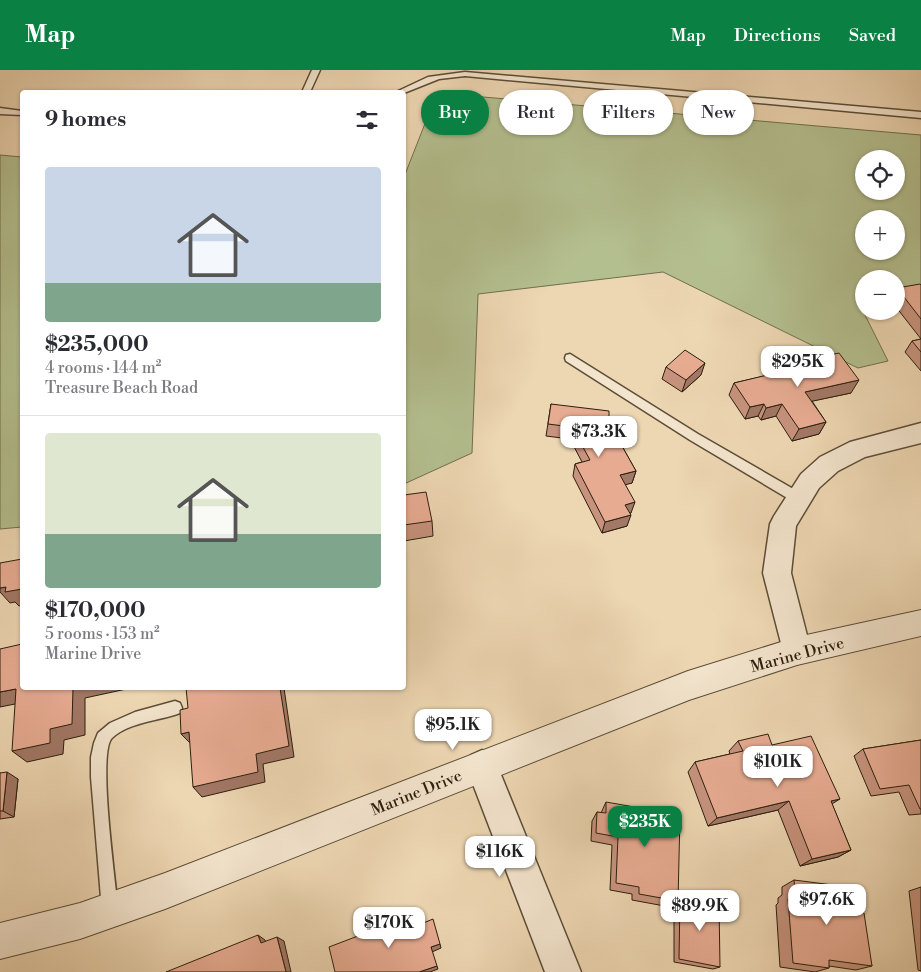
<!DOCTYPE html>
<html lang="en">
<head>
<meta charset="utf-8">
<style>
  body { margin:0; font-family:"Libre Bodoni",serif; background:#f7f7f7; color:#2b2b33; height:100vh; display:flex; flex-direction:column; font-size:19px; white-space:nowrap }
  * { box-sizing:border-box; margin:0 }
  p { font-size:16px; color:#7c7c81 }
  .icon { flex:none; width:28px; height:28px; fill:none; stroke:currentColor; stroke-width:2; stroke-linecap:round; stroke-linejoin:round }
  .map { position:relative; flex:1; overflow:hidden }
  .side { position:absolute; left:20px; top:20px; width:386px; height:600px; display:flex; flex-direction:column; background:#fff; border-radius:5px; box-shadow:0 1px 4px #0004 }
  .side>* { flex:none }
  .hud { position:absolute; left:421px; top:20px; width:424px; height:45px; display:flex; gap:10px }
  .fabs { position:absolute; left:855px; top:80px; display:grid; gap:10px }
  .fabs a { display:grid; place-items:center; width:50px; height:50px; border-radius:50%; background:#fff; box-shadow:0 1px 4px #0004; font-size:25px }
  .price { position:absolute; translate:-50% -42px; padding:0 11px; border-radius:10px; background:#fff; color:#222; font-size:16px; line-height:32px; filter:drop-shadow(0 1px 2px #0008) }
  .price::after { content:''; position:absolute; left:50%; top:30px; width:15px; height:11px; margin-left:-8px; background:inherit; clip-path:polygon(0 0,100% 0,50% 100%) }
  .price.selected { background:#0b8043; color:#fff }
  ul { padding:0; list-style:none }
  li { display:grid; align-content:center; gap:10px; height:265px; padding:0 25px }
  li+li { border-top:1px solid #e1e1e2 }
  li span { display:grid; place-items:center; height:155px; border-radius:5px; color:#555 }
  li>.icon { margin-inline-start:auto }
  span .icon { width:90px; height:90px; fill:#fffc; stroke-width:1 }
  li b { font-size:21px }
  h2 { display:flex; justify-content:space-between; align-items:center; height:60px; padding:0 25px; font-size:21px }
  .chip { padding:0 18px; border-radius:22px; background:#fff; box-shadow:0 1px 4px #0004; font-size:18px; line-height:45px }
  .chip.selected { background:#0b8043; color:#fff }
  header { display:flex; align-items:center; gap:30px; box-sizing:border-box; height:70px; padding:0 25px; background:#0b8043; color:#fff }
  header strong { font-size:24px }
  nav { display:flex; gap:28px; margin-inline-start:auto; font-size:18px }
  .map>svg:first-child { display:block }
</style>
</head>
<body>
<header>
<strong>Map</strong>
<nav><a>Map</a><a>Directions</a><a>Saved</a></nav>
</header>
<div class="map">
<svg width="921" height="902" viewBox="0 0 921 902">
  <rect width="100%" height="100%" fill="#edd6b2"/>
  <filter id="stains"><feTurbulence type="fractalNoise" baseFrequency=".004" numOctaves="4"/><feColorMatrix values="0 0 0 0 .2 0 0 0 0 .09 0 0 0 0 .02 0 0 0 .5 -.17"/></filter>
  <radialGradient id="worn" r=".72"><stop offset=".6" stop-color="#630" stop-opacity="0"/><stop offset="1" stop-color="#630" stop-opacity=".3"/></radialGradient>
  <!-- green -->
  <g fill="#b4bf8f" stroke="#706f4e" fill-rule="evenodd">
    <path d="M 437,23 L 921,65 L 921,223 L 896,223 L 896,209 L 864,209 L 864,224 L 855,225 L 888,291 L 858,298 L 663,202 L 478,224 L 472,383 L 404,414 L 404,107 ZM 864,89 L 896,89 L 896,121 L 864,121 ZM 864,149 L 896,149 L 896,181 L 864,181 Z"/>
    <polygon points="0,85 22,87 22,457 0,459"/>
  </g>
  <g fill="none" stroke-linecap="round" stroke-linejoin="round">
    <defs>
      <g id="service">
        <polygon points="312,0 320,0 310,22 302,22"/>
        <polygon points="465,2 921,42 921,48 465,6 439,9 404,23 396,22 428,7"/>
        <polygon points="0,38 22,41 22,45 0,44"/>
        <polygon points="570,284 698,364 802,424 804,428 802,432 794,432 690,370 566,291 565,288 566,285"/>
        <path d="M 175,631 L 180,633 L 182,638 L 180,643 C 159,651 129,652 112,668 C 97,683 116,813 118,840 L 116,846 L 110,848 L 104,846 L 102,840 L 91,707 L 91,687 L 94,673 L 98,663 L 110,653 L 135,642 Z"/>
      </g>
      <g id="minor">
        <polygon points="921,353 921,373 865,387 838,401 819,418 796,456 791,503 811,581 807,590 797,594 787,590 783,581 763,503 770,454 774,446 801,404 820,387 850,372"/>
        <polygon points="482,680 493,685 581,902 545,902 466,696 471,685"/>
      </g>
      <polygon id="tertiary" points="921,540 921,566 797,595 689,630 165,839 80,869 0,889 0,853 80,833 165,803 688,601 797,567"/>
    </defs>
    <!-- service casing -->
    <use href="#service" stroke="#5c4d36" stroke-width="3"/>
    <!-- minor casing -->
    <use href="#minor" stroke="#5c4d36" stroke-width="3"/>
    <!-- tertiary casing -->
    <use href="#tertiary" stroke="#5c4d36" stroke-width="2"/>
    <!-- service -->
    <use href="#service" fill="#f3e4cd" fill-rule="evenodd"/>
    <!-- minor -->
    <use href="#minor" fill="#f3e4cd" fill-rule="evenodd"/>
    <!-- tertiary -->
    <use href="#tertiary" fill="#f3e4cd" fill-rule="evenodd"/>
  </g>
  <!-- wall -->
  <g fill="#c7937e" stroke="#2c1f0d">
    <polygon points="921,215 921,301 905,282 912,271 921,269 896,237 896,219 897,218"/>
    <polygon points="802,291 851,323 812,331 826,352 819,364 792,371 776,346 761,350 758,346 745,349 729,325 734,313 799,298"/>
    <polygon points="666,297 701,305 682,322 662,309"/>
    <polygon points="551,334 609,353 636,401 632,413 625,414 631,443 630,443 627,456 602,463 573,406 575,394 582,392 570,369 546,366"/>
    <polygon points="404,425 432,451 433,466 404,471"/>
    <polygon points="921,670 921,744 909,745 899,722 871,726 854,686 863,679"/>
    <polygon points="738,671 772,675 832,734 851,780 838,787 800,796 778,740 708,756 688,702 695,692 730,684 729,681"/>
    <polygon points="0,703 18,709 14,747 0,749"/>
    <polygon points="606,732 678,829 680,828 720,897 713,899 674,892 674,834 670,837 632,830 632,824 610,820 612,775 591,771 592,751 597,742 601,743"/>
    <polygon points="794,810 859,842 872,896 856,900 829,896 829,898 815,902 780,897 776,835 778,833 778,828 782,825 782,817"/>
    <polygon points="921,817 921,901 918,900 909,821"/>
  </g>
  <!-- shaded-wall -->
  <g fill="#a27866" stroke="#2c1f0d">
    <polygon points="705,293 701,305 682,322 686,310"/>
    <polygon points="859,310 851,323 799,334 805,322"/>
    <polygon points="764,334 758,346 745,349 750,337"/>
    <polygon points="782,334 776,346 761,350 766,338"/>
    <polygon points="826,352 819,364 792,371 799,359"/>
    <polygon points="636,401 632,413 617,417 620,405"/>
    <polygon points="635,432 631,443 622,446 625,435"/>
    <polygon points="631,445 627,456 602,463 605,452"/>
    <polygon points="6,517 22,519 22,535 19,536 15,532 10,533 0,522 0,518"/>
    <polygon points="73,618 131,618 85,628 85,665 64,670 63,684 27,692 12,681 50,659"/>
    <polygon points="280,618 284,618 294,687 263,694 265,712 202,727 193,717 256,684"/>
    <polygon points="16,619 30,631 0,637 0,622"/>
    <polygon points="189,662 191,674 181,664"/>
    <polygon points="7,702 18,709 14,747 3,741"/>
    <polygon points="840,729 827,737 831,731"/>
    <polygon points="789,731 778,740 708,756 717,748"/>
    <polygon points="851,780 838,787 800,796 812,789"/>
    <polygon points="258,865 265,870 268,878 261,873"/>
    <polygon points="277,867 284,871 291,902 286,902"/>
    <polygon points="440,874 441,878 432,882 431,877"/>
    <polygon points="437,896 438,899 430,902 419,902"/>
  </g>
  <!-- building -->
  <g fill="#e7ab92" stroke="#2c1f0d">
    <polygon points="920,214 921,215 921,249 897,218"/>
    <polygon points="921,269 921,282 912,271"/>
    <polygon points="685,280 705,293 686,310 666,297"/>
    <polygon points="839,283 859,310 805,322 826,352 799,359 782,334 766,338 764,334 750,337 734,313 805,296 802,291"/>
    <polygon points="551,334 609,341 609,353 636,401 620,405 635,432 625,435 631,445 605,452 575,394 590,390 572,357 548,354"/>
    <polygon points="426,422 432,451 404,455 404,425"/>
    <polygon points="22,489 22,519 5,522 6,517 0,518 0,493"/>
    <polygon points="22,574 22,618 73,618 72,654 50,659 50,673 12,681 16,619 0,622 0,579"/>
    <polygon points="186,618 280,618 289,676 256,684 258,702 193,717 189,662 181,664 180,640 188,638"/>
    <polygon points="768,664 772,675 811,666 840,729 831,731 851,780 812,789 789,731 717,748 695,692 743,681 738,671"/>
    <polygon points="921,670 921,739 920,739 909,715 880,719 863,679"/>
    <polygon points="7,702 3,741 0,741 0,703"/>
    <polygon points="606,732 680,745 678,831 639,824 639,817 616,813 618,767 596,763 597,742 606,743"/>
    <polygon points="794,810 856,818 859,842 864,843 872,896 829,890 829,898 793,893 788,829 791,829 790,821 795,822"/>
    <polygon points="680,828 719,834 720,897 679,889"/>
    <polygon points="413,845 416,856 433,849 440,874 431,877 437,896 419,902 335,902 329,877"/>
    <polygon points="258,865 261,873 277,867 286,902 166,902"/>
  </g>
  <g text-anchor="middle" stroke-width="4" stroke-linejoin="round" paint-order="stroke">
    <!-- street labels -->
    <g font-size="16" fill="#2c1f0d" stroke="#f3e4cd">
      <text transform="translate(797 584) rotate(-15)" y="6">Marine Drive</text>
      <text transform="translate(416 722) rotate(-22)" y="6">Marine Drive</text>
    </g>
  </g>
  <rect width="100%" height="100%" filter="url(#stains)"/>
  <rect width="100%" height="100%" fill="url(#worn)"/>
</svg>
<div class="fabs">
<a><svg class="icon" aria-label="locate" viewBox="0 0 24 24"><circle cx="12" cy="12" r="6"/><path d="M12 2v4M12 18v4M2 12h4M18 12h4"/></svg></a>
<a>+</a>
<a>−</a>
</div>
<b class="price" style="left:798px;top:318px">$295K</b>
<b class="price" style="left:599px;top:388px">$73.3K</b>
<b class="price" style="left:453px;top:681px">$95.1K</b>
<b class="price" style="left:778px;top:718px">$101K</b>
<b class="price selected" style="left:645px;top:778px">$235K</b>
<b class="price" style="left:500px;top:808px">$116K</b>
<b class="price" style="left:827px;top:856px">$97.6K</b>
<b class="price" style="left:700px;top:862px">$89.9K</b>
<b class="price" style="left:389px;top:879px">$170K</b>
<div class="hud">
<a class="chip selected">Buy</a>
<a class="chip">Rent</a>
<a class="chip">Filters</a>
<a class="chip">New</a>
</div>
<section class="side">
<h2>9 homes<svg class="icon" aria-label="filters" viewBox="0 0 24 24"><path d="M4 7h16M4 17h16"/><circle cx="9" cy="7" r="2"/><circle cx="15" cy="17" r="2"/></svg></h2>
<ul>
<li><span style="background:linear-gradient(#c9d6e8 75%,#7fa58c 0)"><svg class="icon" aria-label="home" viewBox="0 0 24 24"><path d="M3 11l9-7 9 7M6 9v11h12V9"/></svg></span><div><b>$235,000</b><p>4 rooms · 144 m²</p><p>Treasure Beach Road</p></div></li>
<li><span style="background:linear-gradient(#dfe7d0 65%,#7fa58c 0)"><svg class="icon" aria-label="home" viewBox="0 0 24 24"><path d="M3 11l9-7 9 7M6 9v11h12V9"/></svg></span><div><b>$170,000</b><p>5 rooms · 153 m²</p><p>Marine Drive</p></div></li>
</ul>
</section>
</div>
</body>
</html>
